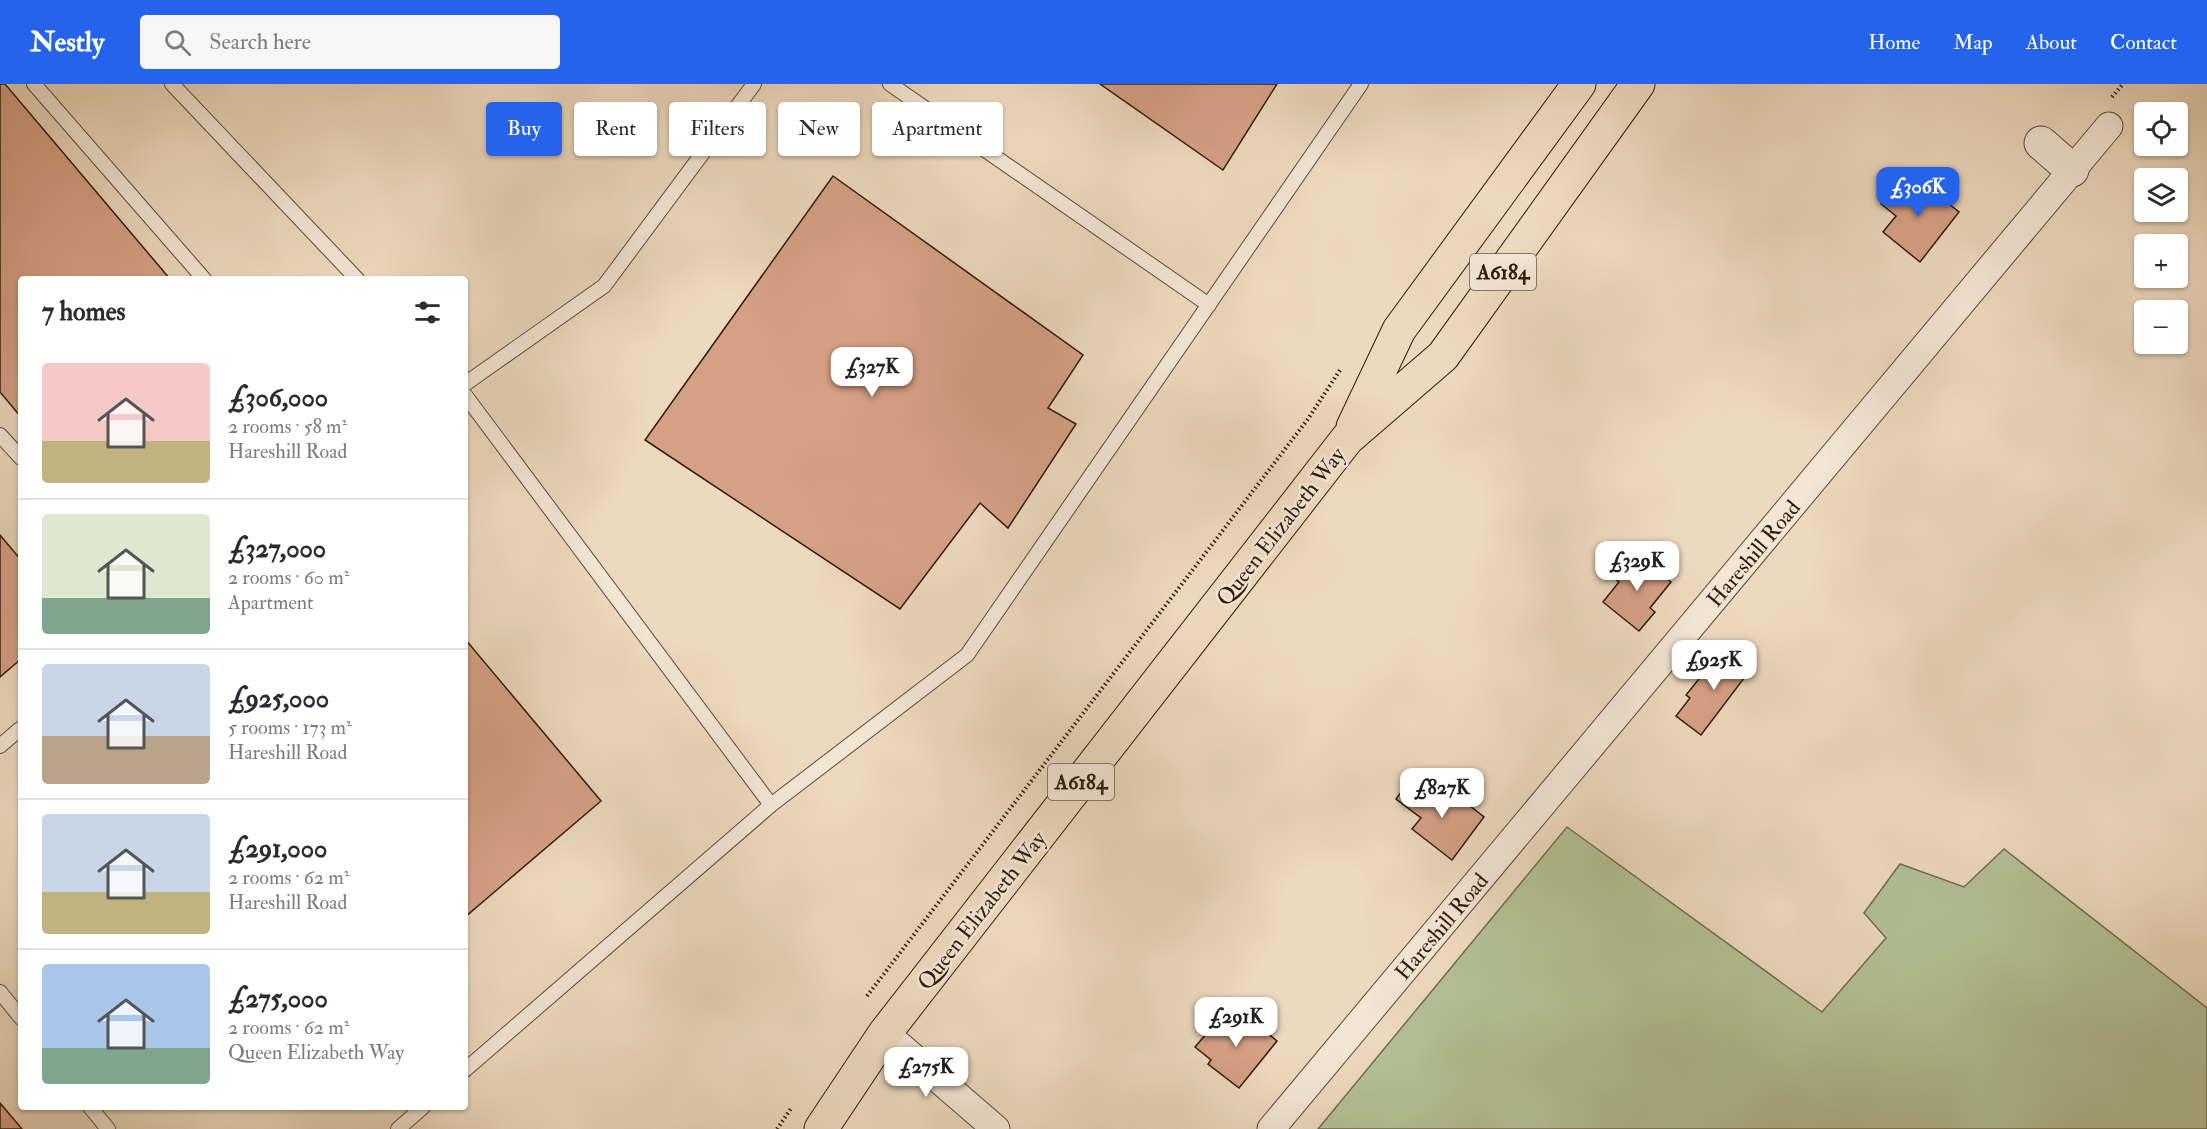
<!DOCTYPE html>
<html lang="en">
<head>
<meta charset="utf-8">
<style>
  body { margin:0; font-family:"IM FELL Double Pica",serif; background:#f7f7f7; color:#2b2b33; height:100vh; display:flex; flex-direction:column; font-size:22px; white-space:nowrap }
  * { box-sizing:border-box; margin:0 }
  p { font-size:20px; color:#7c7c81 }
  .icon { flex:none; width:33px; height:33px; fill:none; stroke:currentColor; stroke-width:2; stroke-linecap:round; stroke-linejoin:round }
  .map { position:relative; flex:1; overflow:hidden }
  .side { position:absolute; left:18px; top:192px; width:450px; height:834px; display:flex; flex-direction:column; background:#fff; border-radius:6px; box-shadow:0 2px 4px #0004 }
  .side>* { flex:none }
  .guide { position:absolute; left:486px; top:18px; width:570px; height:54px; display:flex; gap:12px }
  .tools { position:absolute; left:2134px; top:18px; display:grid; gap:12px }
  .tools a { display:grid; place-items:center; width:54px; height:54px; border-radius:6px; background:#fff; box-shadow:0 2px 4px #0004; font-size:30px }
  .price { position:absolute; translate:-50% -51px; padding:0 14px; border-radius:12px; background:#fff; color:#222; font-size:20px; line-height:39px; filter:drop-shadow(0 2px 3px #0008) }
  .price::after { content:''; position:absolute; left:50%; top:36px; width:18px; height:14px; margin-left:-9px; background:inherit; clip-path:polygon(0 0,100% 0,50% 100%) }
  .price.selected { background:#2563eb; color:#fff }
  ul { padding:0; list-style:none }
  li { display:flex; align-items:center; gap:18px; height:150px; padding:0 24px }
  li+li { border-top:2px solid #e1e1e2 }
  li span { display:grid; place-items:center; flex:none; width:168px; height:120px; border-radius:6px; color:#555 }
  li>.icon { margin-inline-start:auto }
  span .icon { width:72px; height:72px; fill:#fffc; stroke-width:1 }
  li b { font-size:26px }
  h2 { display:flex; justify-content:space-between; align-items:center; height:72px; padding:0 24px; font-size:26px }
  .tag { padding:0 21px; border-radius:6px; background:#fff; box-shadow:0 2px 4px #0004; font-size:21px; line-height:54px }
  .tag.selected { background:#2563eb; color:#fff }
  header { display:flex; align-items:center; gap:36px; box-sizing:border-box; height:84px; padding:0 30px; background:#2563eb; color:#fff }
  header strong { font-size:28px }
  nav { display:flex; gap:33px; margin-inline-start:auto; font-size:21px }
  .search { width:420px; height:54px; background:#f7f7f7; display:flex; align-items:center; gap:15px; box-sizing:border-box; padding:0 21px; border-radius:6px; color:#7c7c81; font-size:22px }
  .map>svg:first-child { display:block }
</style>
</head>
<body>
<header>
<strong>Nestly</strong>
<div class="search"><svg class="icon" aria-label="search" viewBox="0 0 24 24"><circle cx="10" cy="10" r="6"/><path d="M15 15l6 6"/></svg>Search here</div>
<nav><a>Home</a><a>Map</a><a>About</a><a>Contact</a></nav>
</header>
<div class="map">
<svg width="2207" height="1045" viewBox="0 0 2207 1045">
  <rect width="100%" height="100%" fill="#edd9be"/>
  <filter id="stains"><feTurbulence type="fractalNoise" baseFrequency=".00333" numOctaves="4"/><feColorMatrix values="0 0 0 0 .2 0 0 0 0 .09 0 0 0 0 .02 0 0 0 .5 -.17"/></filter>
  <radialGradient id="worn" r=".72"><stop offset=".6" stop-color="#630" stop-opacity="0"/><stop offset="1" stop-color="#630" stop-opacity=".3"/></radialGradient>
  <!-- grass -->
  <polygon fill="#b3c095" stroke="#706e50" stroke-width="1.5" points="1567,743 1822,928 1886,854 1864,829 1900,780 1964,803 2004,765 2207,924 2207,1045 1318,1045"/>
  <!-- building -->
  <g fill="#d6a085" stroke="#2d1c0a" stroke-width="1.5">
    <polygon points="0,0 5,0 170,195 21,195 21,333 0,308"/>
    <polygon points="1100,0 1277,0 1223,86"/>
    <polygon points="1911,90 1959,128 1920,178 1883,148 1896,132 1881,120 1888,111 1892,115"/>
    <polygon points="833,92 1083,271 1048,324 1076,340 1008,444 980,419 900,525 645,356"/>
    <polygon points="0,451 21,476 21,575 0,593"/>
    <polygon points="1636,469 1671,498 1650,524 1655,528 1639,547 1603,518 1619,498 1615,495"/>
    <polygon points="465,555 601,717 465,833"/>
    <polygon points="1730,562 1754,581 1701,651 1676,632 1690,614 1686,611 1702,591 1706,594"/>
    <polygon points="1407,700 1430,719 1443,701 1484,733 1452,776 1412,745 1421,734 1396,715"/>
    <polygon points="1240,927 1277,957 1239,1004 1208,980 1211,976 1195,963 1214,941 1223,948"/>
    <polygon points="0,1019 22,1045 0,1045"/>
  </g>
  <g fill="none" stroke-linecap="round" stroke-linejoin="round">
    <defs>
      <g id="service">
        <polyline points="34,0 204,195"/>
        <polyline points="172,0 357,195"/>
        <polyline points="890,0 1209,221"/>
        <polyline points="465,300 604,202 754,0"/>
        <polyline points="465,311 771,721"/>
        <polyline points="0,351 21,374"/>
        <polyline points="0,662 21,644"/>
        <polyline points="0,908 21,934"/>
        <polyline points="465,986 771,721 967,571 1361,0"/>
        <polyline points="90,1023 108,1045"/>
        <polyline points="398,1045 423,1023"/>
      </g>
      <g id="minor">
        <polyline points="885,949 996,1045"/>
        <polyline points="1271,1045 2109,42"/>
      </g>
      <polyline id="tertiary" points="2041,59 2072,86"/>
      <g id="primary">
        <polyline points="1353,343 1399,246 1579,0"/>
        <polyline points="821,1045 885,949 1347,355 1443,272 1638,0"/>
      </g>
    </defs>
    <!-- service casing -->
    <use href="#service" stroke="#5d4b37" stroke-width="16"/>
    <!-- minor casing -->
    <use href="#minor" stroke="#5d4b37" stroke-width="29"/>
    <!-- tertiary casing -->
    <use href="#tertiary" stroke="#5d4b37" stroke-width="35"/>
    <!-- primary casing -->
    <use href="#primary" stroke="#2d1c0a" stroke-width="35"/>
    <!-- path -->
    <g stroke="#2d1c0a" stroke-width="4" stroke-dasharray="1.5 3" stroke-linecap="butt">
      <polyline points="2112,13 2123,0"/>
      <polyline points="867,912 1308,335 1340,286"/>
      <polyline points="777,1045 792,1023"/>
    </g>
    <!-- service -->
    <use href="#service" stroke="#f3e6d5" stroke-width="14"/>
    <!-- minor -->
    <use href="#minor" stroke="#f3e6d5" stroke-width="27"/>
    <!-- tertiary -->
    <use href="#tertiary" stroke="#f3e6d5" stroke-width="33"/>
    <!-- primary -->
    <use href="#primary" stroke="#edd9be" stroke-width="33"/>
  </g>
  <g text-anchor="middle" stroke-width="5" stroke-linejoin="round" paint-order="stroke">
    <!-- shield labels -->
    <g fill="#f3e6d5" stroke="#685947" stroke-width="1.5">
      <rect x="1470" y="170" width="66" height="36" rx="4.5"/>
      <rect x="1048" y="680" width="66" height="36" rx="4.5"/>
    </g>
    <g font-size="21" font-weight="bold" fill="#2d1c0a">
      <text x="1503" y="195">A6184</text>
      <text x="1081" y="705">A6184</text>
    </g>
    <!-- street labels -->
    <g font-size="22" fill="#2d1c0a" stroke="#f3e6d5">
      <text transform="translate(1280 442) rotate(-52)" y="8">Queen Elizabeth Way</text>
      <text transform="translate(1753 469) rotate(-50)" y="8">Hareshill Road</text>
      <text transform="translate(981 826) rotate(-52)" y="8">Queen Elizabeth Way</text>
      <text transform="translate(1441 842) rotate(-50)" y="8">Hareshill Road</text>
    </g>
  </g>
  <rect width="100%" height="100%" filter="url(#stains)"/>
  <rect width="100%" height="100%" fill="url(#worn)"/>
</svg>
<div class="tools">
<a><svg class="icon" aria-label="locate" viewBox="0 0 24 24"><circle cx="12" cy="12" r="6"/><path d="M12 2v4M12 18v4M2 12h4M18 12h4"/></svg></a>
<a><svg class="icon" aria-label="layers" viewBox="0 0 24 24"><path d="M12 4l9 5-9 5-9-5zM3 14l9 5 9-5"/></svg></a>
<a>+</a>
<a>−</a>
</div>
<b class="price selected" style="left:1918px;top:134px">£306K</b>
<b class="price" style="left:872px;top:314px">£327K</b>
<b class="price" style="left:1637px;top:508px">£329K</b>
<b class="price" style="left:1714px;top:607px">£925K</b>
<b class="price" style="left:1442px;top:735px">£827K</b>
<b class="price" style="left:1236px;top:964px">£291K</b>
<b class="price" style="left:926px;top:1014px">£275K</b>
<div class="guide">
<a class="tag selected">Buy</a>
<a class="tag">Rent</a>
<a class="tag">Filters</a>
<a class="tag">New</a>
<a class="tag">Apartment</a>
</div>
<section class="side">
<h2>7 homes<svg class="icon" aria-label="filters" viewBox="0 0 24 24"><path d="M4 7h16M4 17h16"/><circle cx="9" cy="7" r="2"/><circle cx="15" cy="17" r="2"/></svg></h2>
<ul>
<li><span style="background:linear-gradient(#f6c9c9 65%,#c2b280 0)"><svg class="icon" aria-label="home" viewBox="0 0 24 24"><path d="M3 11l9-7 9 7M6 9v11h12V9"/></svg></span><div><b>£306,000</b><p>2 rooms · 58 m²</p><p>Hareshill Road</p></div></li>
<li><span style="background:linear-gradient(#dfe7d0 70%,#7fa58c 0)"><svg class="icon" aria-label="home" viewBox="0 0 24 24"><path d="M3 11l9-7 9 7M6 9v11h12V9"/></svg></span><div><b>£327,000</b><p>2 rooms · 60 m²</p><p>Apartment</p></div></li>
<li><span style="background:linear-gradient(#c9d6e8 60%,#b9a48a 0)"><svg class="icon" aria-label="home" viewBox="0 0 24 24"><path d="M3 11l9-7 9 7M6 9v11h12V9"/></svg></span><div><b>£925,000</b><p>5 rooms · 173 m²</p><p>Hareshill Road</p></div></li>
<li><span style="background:linear-gradient(#c9d6e8 65%,#c2b280 0)"><svg class="icon" aria-label="home" viewBox="0 0 24 24"><path d="M3 11l9-7 9 7M6 9v11h12V9"/></svg></span><div><b>£291,000</b><p>2 rooms · 62 m²</p><p>Hareshill Road</p></div></li>
<li><span style="background:linear-gradient(#a9c7e8 70%,#7fa58c 0)"><svg class="icon" aria-label="home" viewBox="0 0 24 24"><path d="M3 11l9-7 9 7M6 9v11h12V9"/></svg></span><div><b>£275,000</b><p>2 rooms · 62 m²</p><p>Queen Elizabeth Way</p></div></li>
</ul>
</section>
</div>
</body>
</html>
